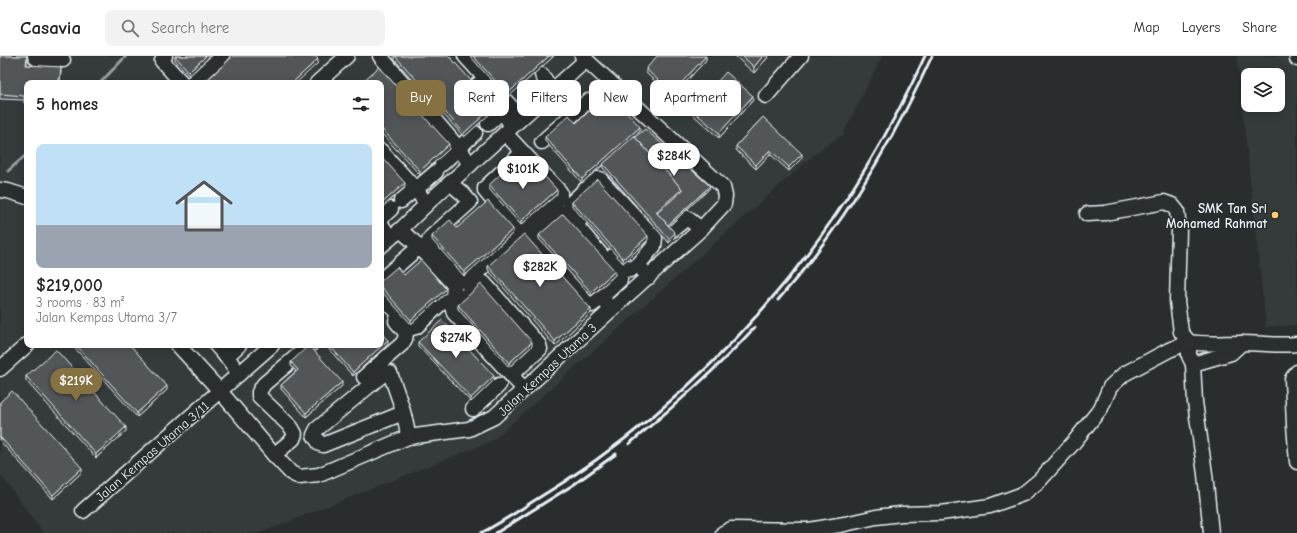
<!DOCTYPE html>
<html lang="en">
<head>
<meta charset="utf-8">
<style>
  body { margin:0; font-family:"Comic Neue",sans-serif; background:#f2f2f2; color:#222; height:100vh; display:flex; flex-direction:column; font-size:15px; white-space:nowrap }
  * { box-sizing:border-box; margin:0 }
  p { font-size:13px; color:#767676 }
  .icon { flex:none; width:22px; height:22px; fill:none; stroke:currentColor; stroke-width:2; stroke-linecap:round; stroke-linejoin:round }
  .map { position:relative; flex:1; overflow:hidden }
  .side { position:absolute; left:24px; top:24px; width:360px; height:268px; display:flex; flex-direction:column; background:#fff; border-radius:8px; box-shadow:0 2px 10px #0003 }
  .side>* { flex:none }
  .banner { position:absolute; left:396px; top:24px; width:380px; height:36px; display:flex; gap:8px }
  .buttons { position:absolute; left:1241px; top:12px; display:grid; gap:8px }
  .buttons a { display:grid; place-items:center; width:44px; height:44px; border-radius:8px; background:#fff; box-shadow:0 2px 10px #0003; font-size:20px }
  .price { position:absolute; translate:-50% -34px; padding:0 9px; border-radius:14px; background:#fff; color:#222; font-size:13px; line-height:26px; filter:drop-shadow(0 1px 2px #0008) }
  .price::after { content:''; position:absolute; left:50%; top:24px; width:12px; height:9px; margin-left:-6px; background:inherit; clip-path:polygon(0 0,100% 0,50% 100%) }
  .price.selected { background:#857141; color:#fff }
  ul { padding:0; list-style:none }
  li { display:grid; align-content:center; gap:8px; height:212px; padding:0 12px }
  li+li { border-top:1px solid #e0e0e0 }
  li span { display:grid; place-items:center; height:124px; border-radius:8px; color:#555 }
  li>.icon { margin-inline-start:auto }
  span .icon { width:72px; height:72px; fill:#fffc; stroke-width:1 }
  li b { font-size:17px }
  h2 { display:flex; justify-content:space-between; align-items:center; height:48px; padding:0 12px; font-size:17px }
  .tag { padding:0 14px; border-radius:8px; background:#fff; box-shadow:0 2px 10px #0003; font-size:14px; line-height:36px }
  .tag.selected { background:#857141; color:#fff }
  header { display:flex; align-items:center; gap:24px; box-sizing:border-box; height:56px; padding:0 20px; background:#fff; border-bottom:1px solid #e0e0e0 }
  header strong { font-size:19px }
  nav { display:flex; gap:22px; margin-inline-start:auto; font-size:14px }
  .search { width:280px; height:36px; background:#f2f2f2; display:flex; align-items:center; gap:10px; box-sizing:border-box; padding:0 14px; border-radius:8px; color:#767676; font-size:15px }
  .map>svg:first-child { display:block }
</style>
</head>
<body>
<header>
<strong>Casavia</strong>
<div class="search"><svg class="icon" aria-label="search" viewBox="0 0 24 24"><circle cx="10" cy="10" r="6"/><path d="M15 15l6 6"/></svg>Search here</div>
<nav><a>Map</a><a>Layers</a><a>Share</a></nav>
</header>
<div class="map">
<svg width="1297" height="477" viewBox="0 0 1297 477">
  <rect width="100%" height="100%" fill="#2a2d2e"/>
  <filter id="ink" filterUnits="userSpaceOnUse"><feTurbulence type="fractalNoise" baseFrequency=".025" numOctaves="2"/><feDisplacementMap in="SourceGraphic" scale="8" xChannelSelector="R" yChannelSelector="G"/><feConvolveMatrix kernelMatrix="1 2 1 2 8 2 1 2 1" color-interpolation-filters="sRGB"/></filter>
  <g filter="url(#ink)">
    <!-- built -->
    <g fill="#363a3b" fill-rule="evenodd">
      <path d="M 0,0 L 882,0 L 843,78 L 817,96 L 492,385 L 260,477 L 43,477 L 0,418 ZM 27,27 L 381,27 L 381,289 L 27,289 Z"/>
      <path d="M 1237,0 L 1297,0 L 1297,269 L 1266,271 ZM 1248,19 L 1278,19 L 1278,49 L 1248,49 Z"/>
    </g>
    <g fill="none" stroke-linecap="round" stroke-linejoin="round">
      <!-- stream -->
      <g stroke="#989fa3" stroke-width="3">
        <polyline points="100,27 126,0"/>
        <polyline points="8,115 27,98"/>
      </g>
      <defs>
        <g id="minor">
          <polyline points="35,0 36,2 39,3 63,4"/>
          <polyline points="165,0 162,5 182,27"/>
          <polyline points="380,0 462,96 470,109"/>
          <polyline points="465,0 513,53 519,64"/>
          <polyline points="1297,0 1297,3"/>
          <polyline points="542,19 552,35 566,46 575,56"/>
          <polyline points="192,27 222,0"/>
          <polyline points="317,27 347,0"/>
          <polyline points="477,29 505,59 512,71"/>
          <polyline points="766,40 801,0"/>
          <polyline points="488,68 501,56"/>
          <polyline points="505,77 560,136 560,142 522,176 518,174 485,135 485,132 488,129 523,96"/>
          <polyline points="542,86 588,45"/>
          <polyline points="381,95 419,137 426,149"/>
          <polyline points="442,108 475,77"/>
          <polyline points="450,127 463,138 470,146 431,181 429,185 429,188 462,225 467,225 470,223 512,185"/>
          <polyline points="422,128 436,116"/>
          <polyline points="0,134 8,135 27,141"/>
          <polyline points="401,145 415,133"/>
          <polyline points="1087,158 1105,157 1164,146 1172,149 1177,155 1179,173 1177,245 1181,276 1189,286 1189,300 1193,308 1231,297 1242,287"/>
          <polyline points="381,162 391,153"/>
          <polyline points="581,163 570,152 571,147 593,126 597,123 600,123 655,182 654,190 638,209 649,221"/>
          <polyline points="381,168 390,181"/>
          <polyline points="672,174 687,162 701,173"/>
          <polyline points="381,190 400,174 432,143 586,4"/>
          <polyline points="614,199 627,213 630,214 638,209"/>
          <polyline points="381,224 419,191"/>
          <polyline points="381,239 412,272 416,271 454,235 454,231 453,228 413,185 400,174"/>
          <polyline points="601,242 592,249 586,246 532,185 531,182 559,156 565,156 620,221 620,224 601,242 612,253"/>
          <path d="M 1189,286 C 1206,289 1224,287 1241,287 C 1260,287 1278,290 1297,288"/>
          <polyline points="178,289 220,335 274,399 291,417 299,421 319,419 408,381 469,373 494,361 612,253 701,173 724,148 725,140 723,131 582,0"/>
          <polyline points="216,289 230,305 239,318"/>
          <polyline points="226,301 239,289"/>
          <polyline points="1193,308 1195,346 1205,418 1211,477"/>
          <polyline points="0,313 27,289"/>
          <polyline points="1297,316 1292,323 1294,369 1297,406"/>
          <polyline points="511,319 454,257 453,253 454,250 479,227 484,227 539,289 540,293 511,319 524,333"/>
          <polyline points="364,321 402,288 405,283 406,277 396,265"/>
          <polyline points="473,353 499,329"/>
          <path d="M 403,357 L 323,389 L 320,388 L 314,379 L 317,373 L 386,316 L 390,317 C 397,337 406,359 408,381"/>
          <polyline points="274,399 293,383 295,378 291,371 259,340 259,336 264,328 310,289"/>
          <polyline points="83,455 272,289"/>
          <polyline points="723,477 731,473 809,474 845,468 876,461 901,458 941,457 990,450 1023,438 1040,424 1074,386 1101,352 1110,331 1124,318 1169,294 1189,286"/>
        </g>
      </defs>
      <!-- minor casing -->
      <use href="#minor" stroke="#e8f1f8" stroke-width="17"/>
      <!-- minor -->
      <use href="#minor" stroke="#2a2d2e" stroke-width="14"/>
      <!-- rail -->
      <g stroke="#e8f1f8" stroke-width="3">
        <path d="M 778,244 C 842,171 892,88 932,0"/>
        <path d="M 629,388 C 673,351 716,314 755,271"/>
        <path d="M 481,477 C 499,468 515,457 532,446 C 708,340 840,186 925,0"/>
        <polyline points="496,477 573,429 616,398"/>
      </g>
    </g>
    <!-- wall -->
    <g fill="#474b4d" stroke="#e8f1f8">
      <polygon points="0,0 27,0 27,9 61,15 60,27 27,27 27,47 24,47 24,44 0,43"/>
      <polygon points="175,0 210,0 189,20 175,4"/>
      <polygon points="394,0 449,0 494,54 464,81 394,3"/>
      <polygon points="470,0 554,0 507,42"/>
      <polygon points="735,0 769,0 754,17"/>
      <polygon points="706,4 672,41 646,17 646,13"/>
      <polygon points="381,27 449,93 420,119 381,77"/>
      <polygon points="753,44 719,82 692,58 692,54"/>
      <polygon points="763,61 802,102 789,115 770,98 756,113 736,94 736,90"/>
      <polygon points="576,67 640,75 635,80 710,132 669,170 675,181 669,187 603,112 603,109 582,127 545,85 545,81"/>
      <polygon points="514,120 557,138 521,169 489,133 489,129"/>
      <polygon points="572,146 648,184 623,207 572,150"/>
      <polygon points="457,172 513,177 464,220 432,184 432,180"/>
      <polygon points="539,179 615,219 591,240 539,183"/>
      <polygon points="488,210 591,257 555,290 488,214"/>
      <polygon points="404,219 446,237 411,268 381,235 381,225"/>
      <polygon points="458,249 532,290 509,311 458,253"/>
      <polygon points="418,286 494,324 471,346 418,290"/>
      <polygon points="388,288 353,320 325,289 381,289"/>
      <polygon points="72,289 130,289 167,334 137,361"/>
      <polygon points="291,306 342,330 306,361 281,333 281,329 296,315 291,310"/>
      <polygon points="26,320 126,375 96,402 26,325"/>
      <polygon points="0,346 82,416 53,443 0,385"/>
    </g>
    <!-- shaded-wall -->
    <g fill="#3a3d3e" stroke="#e8f1f8">
      <polygon points="206,0 210,0 189,20 189,16"/>
      <polygon points="549,0 554,0 507,42 507,38"/>
      <polygon points="706,0 706,4 672,41 672,37"/>
      <polygon points="763,0 769,0 754,17 754,11"/>
      <polygon points="318,3 318,7 296,27 292,27"/>
      <polygon points="61,11 60,27 55,27"/>
      <polygon points="753,40 753,44 719,82 719,77"/>
      <polygon points="494,50 494,54 464,81 464,77"/>
      <polygon points="640,71 640,75 582,127 582,123"/>
      <polygon points="449,88 449,93 420,119 420,115"/>
      <polygon points="770,94 770,98 756,113 756,109"/>
      <polygon points="802,98 802,102 789,115 789,111"/>
      <polygon points="405,127 405,131 381,152 381,148"/>
      <polygon points="710,130 710,132 667,172 667,170"/>
      <polygon points="682,133 682,137 657,159 656,156"/>
      <polygon points="557,134 557,138 521,169 521,165"/>
      <polygon points="513,173 513,177 464,220 464,216"/>
      <polygon points="675,177 675,181 669,187 669,183"/>
      <polygon points="648,180 648,184 623,207 623,203"/>
      <polygon points="615,215 615,219 591,240 591,236"/>
      <polygon points="446,233 446,237 411,268 411,264"/>
      <polygon points="591,253 591,257 555,290 555,285"/>
      <polygon points="388,284 388,288 353,320 353,316"/>
      <polygon points="532,286 532,290 509,311 509,307"/>
      <polygon points="494,320 494,324 471,346 471,342"/>
      <polygon points="342,326 342,330 306,361 306,357"/>
      <polygon points="167,330 167,334 137,361 137,357"/>
      <polygon points="126,371 126,375 96,402 96,398"/>
      <polygon points="82,412 82,416 53,443 53,439"/>
    </g>
    <!-- building -->
    <g fill="#535759" stroke="#e8f1f8">
      <polygon points="0,0 27,0 26,9 61,11 60,22 55,27 27,27 27,43 24,43 24,40 0,38"/>
      <polygon points="175,0 206,0 189,16"/>
      <polygon points="233,0 315,0 318,3 292,27 270,27 268,24 264,27 204,27"/>
      <polygon points="395,0 449,0 494,50 464,77"/>
      <polygon points="473,0 549,0 507,38"/>
      <polygon points="657,0 706,0 672,37 646,13"/>
      <polygon points="742,0 763,0 754,11"/>
      <polygon points="379,11 449,88 420,115 381,72 381,27 361,27"/>
      <polygon points="726,16 753,40 719,77 692,54"/>
      <polygon points="610,37 640,71 582,123 545,81 569,59 576,67"/>
      <polygon points="763,61 802,98 789,111 770,94 756,109 736,90"/>
      <polygon points="645,73 710,130 668,169 657,157 682,135 682,133 635,81"/>
      <polygon points="634,80 682,133 656,156 675,177 669,183 603,108"/>
      <polygon points="381,100 405,127 381,148"/>
      <polygon points="531,105 557,134 521,165 489,129 507,112 514,120"/>
      <polygon points="597,123 648,180 623,203 572,146"/>
      <polygon points="488,145 513,173 464,216 432,180 450,164 457,172"/>
      <polygon points="563,158 615,215 591,236 539,179"/>
      <polygon points="524,178 591,253 555,285 488,210"/>
      <polygon points="421,204 446,233 411,264 381,231 381,225 397,211 404,219"/>
      <polygon points="481,228 532,286 509,307 458,249"/>
      <polygon points="442,264 494,320 471,342 418,286"/>
      <polygon points="381,277 388,284 353,316 329,289 381,289"/>
      <polygon points="76,289 130,289 167,330 137,357"/>
      <polygon points="309,289 342,326 306,357 281,329 298,314 291,306"/>
      <polygon points="56,294 126,371 96,398 26,320"/>
      <polygon points="12,335 82,412 53,439 0,381 0,346"/>
    </g>
  </g>
  <!-- markers -->
  <circle fill="#ffd166" stroke="#2a2d2e" stroke-width="1.5" cx="1275" cy="159" r="4"/>
  <g text-anchor="middle" stroke-width="3" stroke-linejoin="round" paint-order="stroke">
    <!-- poi labels -->
    <g font-size="13" font-weight="bold" fill="#e8f1f8" stroke="#2a2d2e" text-anchor="end">
      <text x="1267" y="157">SMK Tan Sri<tspan x="1267" dy="15">Mohamed Rahmat</tspan></text>
    </g>
    <!-- street labels -->
    <g font-size="13" fill="#e8f1f8" stroke="#2a2d2e">
      <text transform="translate(547 313) rotate(-43)" y="5">Jalan Kempas Utama 3</text>
      <text transform="translate(152 395) rotate(-41)" y="5">Jalan Kempas Utama 3/11</text>
    </g>
  </g>
</svg>
<div class="buttons">
<a><svg class="icon" aria-label="layers" viewBox="0 0 24 24"><path d="M12 4l9 5-9 5-9-5zM3 14l9 5 9-5"/></svg></a>
</div>
<b class="price" style="left:674px;top:121px">$284K</b>
<b class="price" style="left:523px;top:134px">$101K</b>
<b class="price" style="left:540px;top:232px">$282K</b>
<b class="price" style="left:456px;top:303px">$274K</b>
<b class="price selected" style="left:76px;top:346px">$219K</b>
<div class="banner">
<a class="tag selected">Buy</a>
<a class="tag">Rent</a>
<a class="tag">Filters</a>
<a class="tag">New</a>
<a class="tag">Apartment</a>
</div>
<section class="side">
<h2>5 homes<svg class="icon" aria-label="filters" viewBox="0 0 24 24"><path d="M4 7h16M4 17h16"/><circle cx="9" cy="7" r="2"/><circle cx="15" cy="17" r="2"/></svg></h2>
<ul>
<li><span style="background:linear-gradient(#bfe0f5 65%,#9aa5b1 0)"><svg class="icon" aria-label="home" viewBox="0 0 24 24"><path d="M3 11l9-7 9 7M6 9v11h12V9"/></svg></span><div><b>$219,000</b><p>3 rooms · 83 m²</p><p>Jalan Kempas Utama 3/7</p></div></li>
</ul>
</section>
</div>
</body>
</html>
